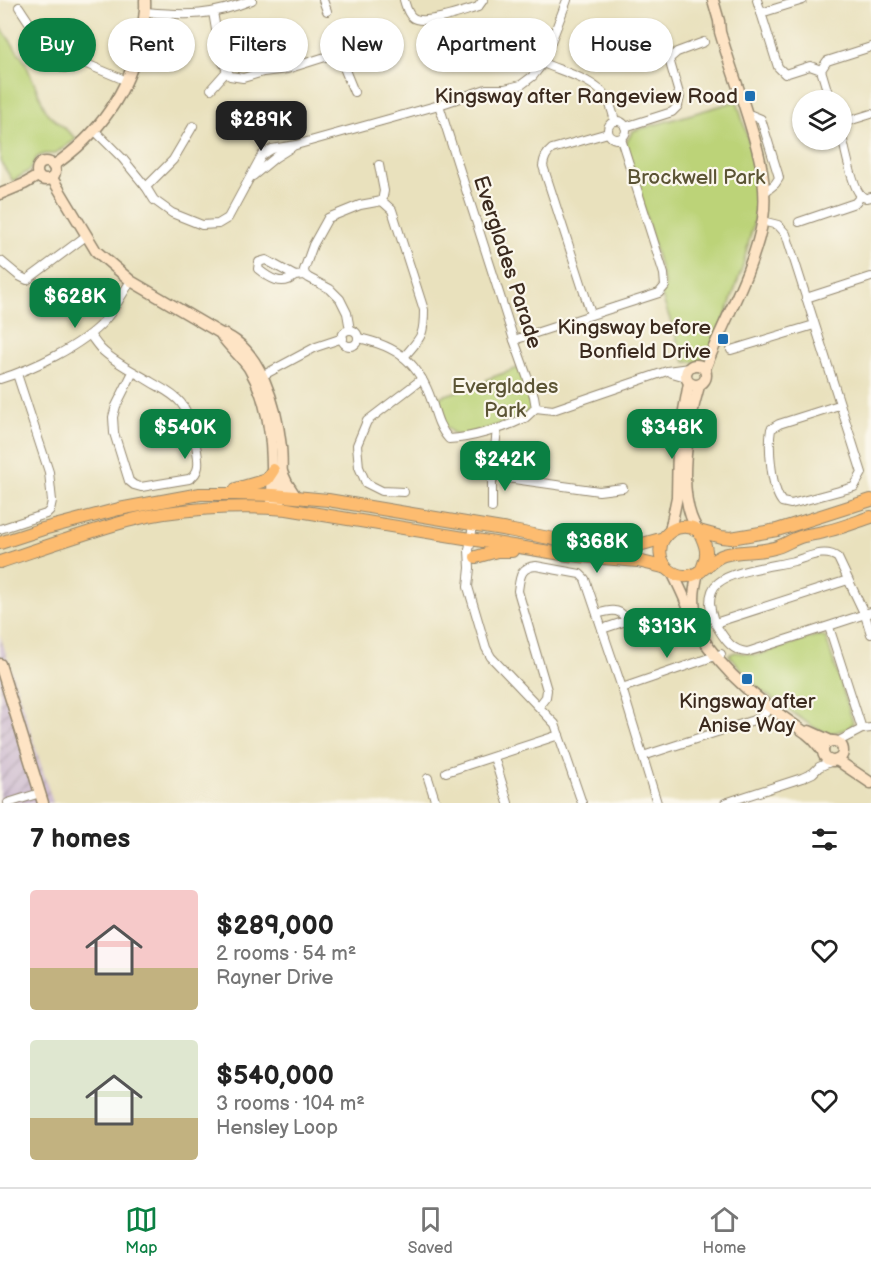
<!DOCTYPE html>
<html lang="en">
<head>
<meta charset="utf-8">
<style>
  body { margin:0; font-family:"Balsamiq Sans",sans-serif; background:#f6f6f6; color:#222; height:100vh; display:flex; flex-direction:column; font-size:22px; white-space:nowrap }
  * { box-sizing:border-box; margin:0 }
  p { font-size:20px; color:#767676 }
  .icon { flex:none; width:33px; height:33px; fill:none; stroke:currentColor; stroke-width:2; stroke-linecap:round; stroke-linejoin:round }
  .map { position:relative; height:803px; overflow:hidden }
  .panel { display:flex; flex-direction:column; background:#fff; flex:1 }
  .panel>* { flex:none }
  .guide { position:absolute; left:18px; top:18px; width:836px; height:54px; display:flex; gap:12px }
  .tools { position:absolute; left:792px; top:90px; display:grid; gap:12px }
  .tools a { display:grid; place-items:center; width:60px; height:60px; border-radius:50%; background:#fff; box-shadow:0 2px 4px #0004; font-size:30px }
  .price { position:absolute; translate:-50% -51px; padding:0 14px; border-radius:12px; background:#0b8043; color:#fff; font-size:20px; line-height:39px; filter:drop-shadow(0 2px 3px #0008) }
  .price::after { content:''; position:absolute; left:50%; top:36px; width:18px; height:14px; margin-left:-9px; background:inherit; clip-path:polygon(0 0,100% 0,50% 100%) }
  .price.on { background:#222; color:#fff }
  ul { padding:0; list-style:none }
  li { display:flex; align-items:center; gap:18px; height:150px; padding:0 30px }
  li span { display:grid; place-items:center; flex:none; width:168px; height:120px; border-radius:6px; color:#555 }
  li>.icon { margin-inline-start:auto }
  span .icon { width:72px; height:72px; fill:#fffc; stroke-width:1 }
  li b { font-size:26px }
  h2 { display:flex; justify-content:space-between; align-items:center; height:72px; padding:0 30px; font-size:26px }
  .pill { padding:0 21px; border-radius:27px; background:#fff; box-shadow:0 2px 4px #0004; font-size:21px; line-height:54px }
  .pill.on { background:#0b8043; color:#fff }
  .tab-bar { display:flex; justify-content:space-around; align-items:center; height:84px; border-top:2px solid #e0e0e0; background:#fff; font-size:16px; color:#767676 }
  .tab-bar a { display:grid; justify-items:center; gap:3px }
  .tab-bar .on { color:#0b8043 }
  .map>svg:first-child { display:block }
</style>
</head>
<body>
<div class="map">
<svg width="871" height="803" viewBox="0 0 871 803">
  <defs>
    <pattern id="industrial-furrows" width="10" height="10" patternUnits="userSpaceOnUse" patternTransform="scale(1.5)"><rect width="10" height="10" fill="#cfbdd0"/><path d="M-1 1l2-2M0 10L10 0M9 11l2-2" fill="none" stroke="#a99aa8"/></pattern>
    <pattern id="garden-furrows" width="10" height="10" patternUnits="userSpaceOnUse" patternTransform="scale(1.5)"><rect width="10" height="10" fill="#bcd378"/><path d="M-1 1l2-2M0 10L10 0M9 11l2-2" fill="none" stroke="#a2b567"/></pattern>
  </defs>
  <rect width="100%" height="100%" fill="#fbf7ec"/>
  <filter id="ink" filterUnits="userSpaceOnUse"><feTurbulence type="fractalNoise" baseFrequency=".0167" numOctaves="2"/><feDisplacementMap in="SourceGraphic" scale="12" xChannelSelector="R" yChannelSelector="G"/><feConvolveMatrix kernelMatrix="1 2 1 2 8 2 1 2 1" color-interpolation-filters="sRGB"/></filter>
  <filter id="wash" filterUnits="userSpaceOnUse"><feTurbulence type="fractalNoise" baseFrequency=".008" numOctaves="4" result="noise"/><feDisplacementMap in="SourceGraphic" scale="24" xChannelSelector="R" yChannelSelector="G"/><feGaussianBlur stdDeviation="1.35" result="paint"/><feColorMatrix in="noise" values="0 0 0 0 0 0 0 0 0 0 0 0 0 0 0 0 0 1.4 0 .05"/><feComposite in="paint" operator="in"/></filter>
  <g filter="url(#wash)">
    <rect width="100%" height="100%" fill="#e9e1bd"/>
    <!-- industrial -->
    <polygon fill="url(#industrial-furrows)" points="0,635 53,803 0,803"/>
    <!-- park -->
    <g fill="#bcd378" stroke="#7c7e4b" stroke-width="1.5">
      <polygon points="0,26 25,62 47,113 77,139 54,154 44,154 37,157 30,170 13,181 0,161"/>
      <polygon points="737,101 750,146 754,168 756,191 754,221 743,265 717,342 699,362 685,362 660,291 665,286 626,143 633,131"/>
      <polygon points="521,367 531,395 533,406 526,415 496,426 460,436 454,434 445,426 436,398 487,382 487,379"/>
      <polygon points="819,635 826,638 853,722 850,728 829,734 815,728 760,690 729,655 735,652 757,655"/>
    </g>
    <!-- garden -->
    <path fill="url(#garden-furrows)" stroke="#7c7e4b" stroke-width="1.5" d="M 46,35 C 62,39 69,39 75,56 L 73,62 L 63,65 L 57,59 L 61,56 L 54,46 L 50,49 L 43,38 Z"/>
  </g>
  <g filter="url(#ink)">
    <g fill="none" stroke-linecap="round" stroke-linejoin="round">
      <defs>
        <g id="street">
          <polyline points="323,0 327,11"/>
          <path d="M 404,0 C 406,6 407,13 412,17 C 422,26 459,13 472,9 L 478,7 L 483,0"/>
          <polyline points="757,0 778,67 785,74 810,66 821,70"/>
          <path d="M 19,7 C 28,21 38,35 47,50 C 50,54 54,62 58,65 C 75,77 85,49 70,39 C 60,32 45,31 34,29"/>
          <path d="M 146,12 C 188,16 212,16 252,0"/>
          <polyline points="213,12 221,59 230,76 243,78 263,72 287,69 338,53"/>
          <polyline points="761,13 803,0"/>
          <polyline points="333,28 338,53 354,92"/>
          <polyline points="633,50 669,59"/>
          <polyline points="669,59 677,52 704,42"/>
          <polyline points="77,60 127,81"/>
          <path d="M 543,63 C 563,72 594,79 607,98 C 611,105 613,114 615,121"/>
          <polyline points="211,89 227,71"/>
          <polyline points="830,100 821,70 827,61 871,47"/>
          <polyline points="746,113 761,119 778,174 779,178 775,184 764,193"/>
          <circle cx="617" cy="130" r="9"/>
          <polyline points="842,123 871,114"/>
          <polyline points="625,127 672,112 678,106 680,97 669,59"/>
          <polyline points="95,131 123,159 146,187 154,200 172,213 202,225 218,224 228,218 262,155 272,149 296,145 439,105 486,89 505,89 521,85 533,76 543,63 567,0"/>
          <path d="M 842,136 C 845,149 853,191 862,196 C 865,199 867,198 871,197"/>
          <polyline points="379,165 384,191 382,201"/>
          <polyline points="253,176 276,157 292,147"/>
          <polyline points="146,187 173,160 193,126"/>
          <path d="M 762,221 L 778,225 L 786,234 L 862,473 L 854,487 L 791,504 L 782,502 C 771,488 768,446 771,429 L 779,424 L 839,405"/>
          <polyline points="799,222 855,203 861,196"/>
          <polyline points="1,261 19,276 27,280 86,236"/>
          <path d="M 295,276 C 282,287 269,278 258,269 L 259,262 L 266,260 L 295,276 L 305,275"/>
          <polyline points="806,298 871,277"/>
          <path d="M 591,314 L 543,166 C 544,158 546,154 552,149 L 608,133"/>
          <path d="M 350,330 L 347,313 L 340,299 L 330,289 L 309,278 L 305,275 L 304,270 L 313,245 L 328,218 L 360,205 L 382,201 L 392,210 L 424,310 C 424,337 421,337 404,357"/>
          <circle cx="350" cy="338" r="8"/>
          <path d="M 90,335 C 94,340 97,345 101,349 C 115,363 135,372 151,382 C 161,388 174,394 181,403 C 191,416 194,435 197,451 C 199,463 200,473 189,479 L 141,487 L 134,485 L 129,481 L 114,433 L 113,417 L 116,406 L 133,372"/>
          <path d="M 358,338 C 398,346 419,363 432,402 C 436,415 439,428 449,439 C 471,438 505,428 525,418 C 529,415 532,411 536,408 L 534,396 L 514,340 L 439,105"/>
          <polyline points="514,340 659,293 665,286 664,274 621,139"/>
          <polyline points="731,350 814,325"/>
          <polyline points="672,373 686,377"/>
          <polyline points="260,377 316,347 343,338"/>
          <path d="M 0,379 C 33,369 82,346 105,320 C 115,309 122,294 131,281"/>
          <polyline points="536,408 553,410 667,371 689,368"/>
          <polyline points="497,429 492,476 599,491 623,488"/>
          <polyline points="404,492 382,491 366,483 359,467 357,445 367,421 422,379"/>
          <polyline points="492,508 492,476"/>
          <polyline points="473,525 469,550 470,568 468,587 486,648 491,657 555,724 582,803"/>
          <polyline points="0,529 46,514 50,510 52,501 49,472 17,374"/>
          <path d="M 871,612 C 830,626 788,639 747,652 C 733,651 726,641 719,630 C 714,623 711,613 710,604 C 710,596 711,588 718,583 C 733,570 774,566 794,561 C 808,557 826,548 838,558 L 865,615 L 871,634"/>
          <path d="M 597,614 C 607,611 619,607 625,618 L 623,622 L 602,629"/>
          <polyline points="715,623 848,580"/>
          <polyline points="829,627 862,729"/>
          <polyline points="622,688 721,654"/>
          <path d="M 539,706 L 546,697 L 547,690 L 518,591 C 520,577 520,567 536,566 L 580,574 L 585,579 L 622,688 L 657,803"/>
          <polyline points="837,742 862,729 871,728"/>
          <polyline points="643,756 760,718 772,706"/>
          <polyline points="494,757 508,803"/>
          <polyline points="446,772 559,735"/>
          <polyline points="428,778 436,803"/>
          <polyline points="8,803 40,793"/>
          <polyline points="725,803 802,778 813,773 819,767 832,761"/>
        </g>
        <g id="secondary">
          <circle cx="46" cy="171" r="9"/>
          <path d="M 53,166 C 99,135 129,91 141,37 C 143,24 146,13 145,0"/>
          <path d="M 52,178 L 96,251 L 131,281 L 220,333 C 261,346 277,409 281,447 C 283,467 281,488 280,508"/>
          <polyline points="0,194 24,184 38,176"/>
          <path d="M 222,336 C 230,348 241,356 249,368 C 274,410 273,461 272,508"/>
          <circle cx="696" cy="375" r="10"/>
          <path d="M 705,369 C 723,321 754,271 763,219 C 769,180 755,139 743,102 C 735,79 727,56 720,32 L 719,21 L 713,0"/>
          <polyline points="282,472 287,483 296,497"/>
          <path d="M 697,529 C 675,494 688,423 699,386"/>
          <polyline points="670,531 677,497 678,443 689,383"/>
          <path d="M 672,572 C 677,582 682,592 686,602 C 690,612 694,622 699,632 C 724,676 765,705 806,733 L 813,739 L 823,751"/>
          <path d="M 696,613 C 692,599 695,586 698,572"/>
          <polyline points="0,664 43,803"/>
          <polyline points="809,731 831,741"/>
          <circle cx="833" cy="751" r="10"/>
          <polyline points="837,760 871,783"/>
        </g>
        <g id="primary">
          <polyline points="236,489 263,481 267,479 273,470"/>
          <polyline points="699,531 721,537 731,538 777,530 871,500"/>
          <polyline points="0,543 43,529 119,509 200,494 235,494 273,495 328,500 508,530 575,543 620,546 639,545 664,538"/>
          <polyline points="476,557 497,551 512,551"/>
          <path d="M 0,562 C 42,548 84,533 127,521 C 174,508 239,505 287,509 L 568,555 L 638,561 L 667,568"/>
          <path d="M 701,571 C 709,554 707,547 699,531 C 680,519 656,534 661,557 C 664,568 673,575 684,576 C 700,578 710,559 724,555 C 740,550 758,553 774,548 C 783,546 791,540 800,537 C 809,534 818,534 827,531 C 842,528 856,522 871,517"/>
        </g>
      </defs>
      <!-- street casing -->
      <use href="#street" stroke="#92866e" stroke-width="10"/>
      <!-- secondary casing -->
      <use href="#secondary" stroke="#92866e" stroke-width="13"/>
      <!-- primary casing -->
      <use href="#primary" stroke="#92866e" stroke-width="14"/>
      <!-- street -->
      <use href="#street" stroke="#fff" stroke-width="8"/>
      <!-- secondary -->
      <use href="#secondary" stroke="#fee4c5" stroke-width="10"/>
      <!-- primary -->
      <use href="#primary" stroke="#fdbc6f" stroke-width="12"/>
    </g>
  </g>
  <!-- markers -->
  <g fill="#1f6fb2" stroke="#fbf7ec" stroke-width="2">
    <rect x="744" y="90" width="12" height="12" rx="3"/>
    <rect x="717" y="333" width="12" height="12" rx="3"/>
    <rect x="741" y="673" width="12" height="12" rx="3"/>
  </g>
  <g text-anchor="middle" stroke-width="4.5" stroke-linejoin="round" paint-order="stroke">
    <!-- poi labels -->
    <g font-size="21" fill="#3b2a1e" stroke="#fbf7ec" text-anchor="end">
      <text x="738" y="103">Kingsway after Rangeview Road</text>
      <text x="711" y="334">Kingsway before<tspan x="711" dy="24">Bonfield Drive</tspan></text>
      <text x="747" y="708" text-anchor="middle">Kingsway after<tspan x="747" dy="24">Anise Way</tspan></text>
    </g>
    <!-- park labels -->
    <g font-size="21" fill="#5b5434" stroke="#fbf7ec">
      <text x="696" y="184">Brockwell Park</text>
      <text x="505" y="393">Everglades<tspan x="505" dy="24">Park</tspan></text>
    </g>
    <!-- street labels -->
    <g font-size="21" fill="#3b2a1e" stroke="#fbf7ec">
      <text transform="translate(508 262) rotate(72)" y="7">Everglades Parade</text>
    </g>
  </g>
</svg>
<div class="tools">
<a><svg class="icon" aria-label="layers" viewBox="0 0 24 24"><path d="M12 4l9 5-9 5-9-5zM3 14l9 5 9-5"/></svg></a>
</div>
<b class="price on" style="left:261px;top:152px">$289K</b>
<b class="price" style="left:75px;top:329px">$628K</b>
<b class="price" style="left:185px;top:460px">$540K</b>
<b class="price" style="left:672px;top:460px">$348K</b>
<b class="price" style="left:505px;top:492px">$242K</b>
<b class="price" style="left:597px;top:574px">$368K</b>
<b class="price" style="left:667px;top:659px">$313K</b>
<div class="guide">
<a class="pill on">Buy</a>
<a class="pill">Rent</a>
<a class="pill">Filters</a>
<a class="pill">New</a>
<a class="pill">Apartment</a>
<a class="pill">House</a>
</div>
</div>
<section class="panel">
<h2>7 homes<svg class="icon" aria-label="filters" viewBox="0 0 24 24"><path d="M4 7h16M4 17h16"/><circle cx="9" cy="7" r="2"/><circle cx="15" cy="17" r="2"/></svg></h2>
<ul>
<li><span style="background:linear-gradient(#f6c9c9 65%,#c2b280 0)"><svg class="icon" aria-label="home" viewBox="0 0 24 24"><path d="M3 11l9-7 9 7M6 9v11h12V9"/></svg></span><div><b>$289,000</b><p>2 rooms · 54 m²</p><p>Rayner Drive</p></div><svg class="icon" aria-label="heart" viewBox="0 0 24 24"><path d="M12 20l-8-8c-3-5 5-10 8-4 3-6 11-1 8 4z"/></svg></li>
<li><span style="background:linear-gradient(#dfe7d0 65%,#c2b280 0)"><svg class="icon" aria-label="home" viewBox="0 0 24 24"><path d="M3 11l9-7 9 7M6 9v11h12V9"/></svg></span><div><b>$540,000</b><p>3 rooms · 104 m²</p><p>Hensley Loop</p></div><svg class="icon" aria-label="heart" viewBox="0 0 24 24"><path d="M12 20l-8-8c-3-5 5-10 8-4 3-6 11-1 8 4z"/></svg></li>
</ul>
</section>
<nav class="tab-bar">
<a class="on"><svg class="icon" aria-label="map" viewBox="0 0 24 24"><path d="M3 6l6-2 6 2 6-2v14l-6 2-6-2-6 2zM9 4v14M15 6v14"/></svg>Map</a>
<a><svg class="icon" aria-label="saved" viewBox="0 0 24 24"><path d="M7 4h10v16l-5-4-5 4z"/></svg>Saved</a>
<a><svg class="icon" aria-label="home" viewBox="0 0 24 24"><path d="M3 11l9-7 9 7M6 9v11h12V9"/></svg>Home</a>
</nav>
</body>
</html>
